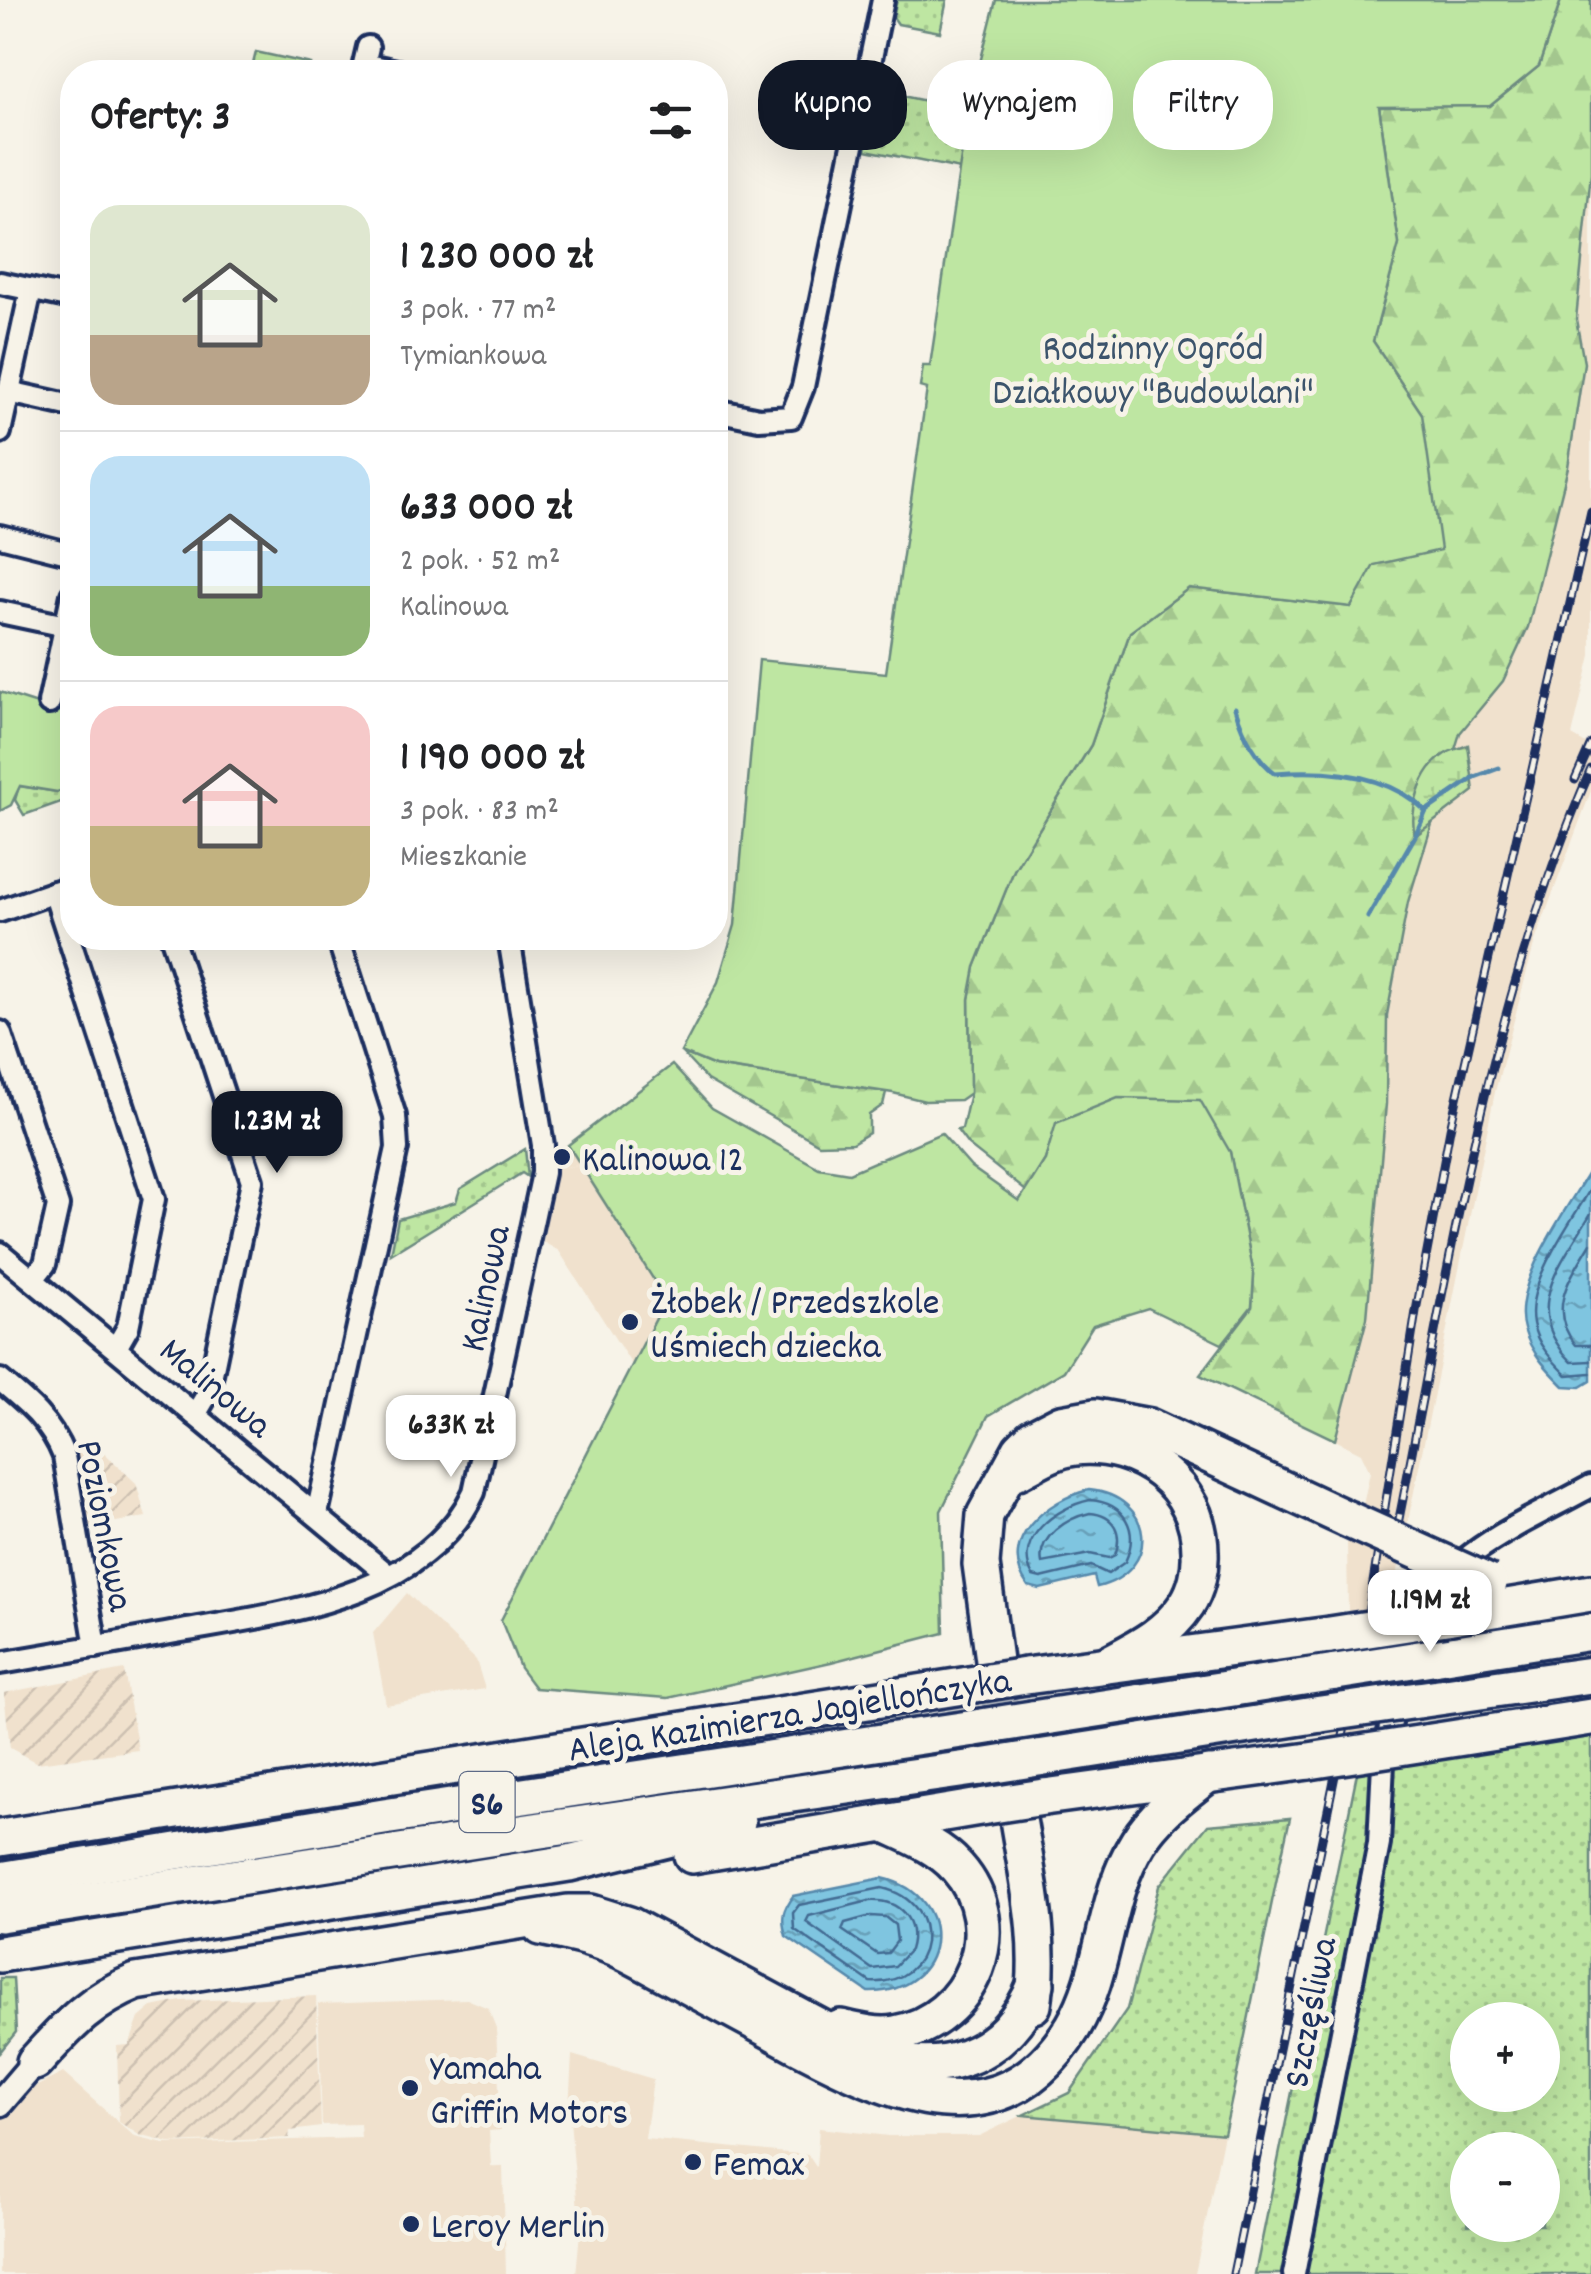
<!DOCTYPE html>
<html lang="pl">
<head>
<meta charset="utf-8">
<style>
  body { margin:0; font-family:Dekko,sans-serif; background:#f6f6f6; color:#202124; height:100vh; display:flex; flex-direction:column; font-size:38px; white-space:nowrap }
  * { box-sizing:border-box; margin:0 }
  p { font-size:32px; color:#757577 }
  .icon { flex:none; width:55px; height:55px; fill:none; stroke:currentColor; stroke-width:2; stroke-linecap:round; stroke-linejoin:round }
  .map { position:relative; flex:1; overflow:hidden }
  .sheet { position:absolute; left:60px; top:60px; width:668px; height:890px; display:flex; flex-direction:column; background:#fff; border-radius:40px; box-shadow:0 10px 40px #0002 }
  .sheet>* { flex:none }
  .banner { position:absolute; left:758px; top:60px; width:682px; height:90px; display:flex; gap:20px }
  .controls { position:absolute; left:1450px; top:2002px; display:grid; gap:20px }
  .controls a { display:grid; place-items:center; width:110px; height:110px; border-radius:50%; background:#fff; box-shadow:0 10px 40px #0002; font-size:50px }
  .price { position:absolute; translate:-50% -85px; padding:0 22px; border-radius:20px; background:#fff; color:#222; font-size:32px; line-height:65px; filter:drop-shadow(0 2px 5px #0008) }
  .price::after { content:''; position:absolute; left:50%; top:60px; width:30px; height:22px; margin-left:-15px; background:inherit; clip-path:polygon(0 0,100% 0,50% 100%) }
  .price.active { background:#111827; color:#fff }
  ul { padding:0; list-style:none }
  li { display:flex; align-items:center; gap:30px; height:250px; padding:0 30px }
  li+li { border-top:2px solid #e0e0e0 }
  li span { display:grid; place-items:center; flex:none; width:280px; height:200px; border-radius:30px; color:#555 }
  li>.icon { margin-inline-start:auto }
  span .icon { width:120px; height:120px; fill:#fffc; stroke-width:1 }
  li b { font-size:42px }
  h2 { display:flex; justify-content:space-between; align-items:center; height:120px; padding:0 30px; font-size:42px }
  .pill { padding:0 35px; border-radius:40px; background:#fff; box-shadow:0 10px 40px #0002; font-size:35px; line-height:90px }
  .pill.active { background:#111827; color:#fff }
  .map>svg:first-child { display:block }
</style>
</head>
<body>
<div class="map">
<svg width="1591" height="2274" viewBox="0 0 1591 2274">
  <defs>
    <pattern id="industrial-furrows" width="10" height="10" patternUnits="userSpaceOnUse" patternTransform="scale(2.5)"><rect width="10" height="10" fill="#f0e1cd"/><path d="M-1 1l2-2M0 10L10 0M9 11l2-2" fill="none" stroke="#cdc1b2"/></pattern>
    <pattern id="grass-dots" width="8" height="8" patternUnits="userSpaceOnUse" patternTransform="scale(2.5)"><rect width="8" height="8" fill="#bee6a2"/><path d="M2 2h.1M6 6h.1" fill="none" stroke="#a3c68e" stroke-width="1.8" stroke-linecap="round"/></pattern>
    <pattern id="forest-firs" width="22" height="20" patternUnits="userSpaceOnUse" patternTransform="scale(2.5)"><rect width="22" height="20" fill="#bee6a2"/><path d="M5 1l3.5 6h-7zM16 11l3.5 6h-7z" fill="#a3c68e"/></pattern>
    <pattern id="wetland-marsh" width="20" height="14" patternUnits="userSpaceOnUse" patternTransform="scale(2.5)"><rect width="20" height="14" fill="#bee6a2"/><path d="M1 5h8M5 5V1M11 12h8M15 12V8" fill="none" stroke="#a3c68e"/></pattern>
    <pattern id="water-ripples" width="26" height="14" patternUnits="userSpaceOnUse" patternTransform="scale(2.5)"><rect width="26" height="14" fill="#7fc5e0"/><path d="M2 4q2-2 4 0t4 0M15 11q2-2 4 0t4 0" fill="none" stroke="#67a0b9"/></pattern>
  </defs>
  <rect width="100%" height="100%" fill="#f7f3e8"/>
  <filter id="ink" filterUnits="userSpaceOnUse"><feTurbulence type="fractalNoise" baseFrequency=".01" numOctaves="2"/><feDisplacementMap in="SourceGraphic" scale="20" xChannelSelector="R" yChannelSelector="G"/><feConvolveMatrix kernelMatrix="1 2 1 2 8 2 1 2 1" color-interpolation-filters="sRGB"/></filter>
  <g filter="url(#ink)">
    <!-- built -->
    <g fill="#f0e1cd">
      <polygon points="1591,173 1591,655 1572,736 1591,747 1591,791 1535,941 1495,1092 1359,1763 1328,1768 1348,1614 1347,1539 1363,1505 1370,1472 1361,1453 1335,1440 1367,1318 1386,1104 1387,1015 1408,902 1460,733 1503,681 1584,363 1576,319"/>
      <polygon points="581,1165 666,1299 632,1365 559,1251 543,1242 556,1168"/>
      <polygon points="407,1593 476,1660 485,1689 386,1705 373,1633"/>
      <polygon points="467,1999 488,2008 496,2028 501,2130 489,2131 491,2166 503,2167 506,2274 0,2274 0,2120 25,2092 63,2073 135,2137 164,2144 361,2138 360,2124 322,2125 318,2004"/>
      <polygon points="572,2055 653,2079 645,2139 808,2155 816,2167 819,2128 888,2136 979,2136 1023,2115 1224,2134 1195,2274 576,2274 580,2232 569,2109"/>
    </g>
    <!-- industrial -->
    <g fill="url(#industrial-furrows)">
      <polygon points="568,1145 581,1165 556,1168 555,1147"/>
      <polygon points="94,1443 136,1483 146,1517 86,1527 72,1452"/>
      <polygon points="124,1670 138,1750 37,1763 10,1748 4,1693"/>
      <polygon points="316,1996 321,2127 290,2131 289,2138 169,2143 139,2135 119,2122 117,2046 129,2045 139,2018 152,2007 181,2001"/>
    </g>
    <!-- grass -->
    <g fill="url(#grass-dots)" stroke="#6c8a80" stroke-width="2.5" fill-rule="evenodd">
      <polygon points="897,0 947,0 940,32 898,24 893,17"/>
      <polygon points="256,52 311,64 309,72 251,72"/>
      <polygon points="879,91 968,110 960,169 866,150"/>
      <polygon points="19,786 57,792 72,787 72,798 24,815 15,800"/>
      <polygon points="525,1149 528,1177 522,1173 391,1254 398,1219 456,1202 460,1189"/>
      <path d="M 1591,1727 L 1591,2274 L 1302,2274 L 1385,1866 L 1389,1758 ZM 1468,2020 L 1542,2020 L 1542,2095 L 1468,2095 ZM 1468,2150 L 1542,2150 L 1542,2225 L 1468,2225 Z"/>
      <polygon points="1376,1760 1373,1832 1287,2274 1255,2274 1359,1763"/>
      <path d="M 1290,1818 C 1266,1923 1248,2029 1224,2134 L 1023,2115 L 1069,2093 L 1127,2009 L 1159,1886 L 1208,1825 Z"/>
      <polygon points="0,1978 13,1978 16,2032 0,2052"/>
    </g>
    <!-- forest -->
    <g fill="url(#forest-firs)" stroke="#6c8a80" stroke-width="2.5">
      <polygon points="1561,0 1591,0 1591,173 1576,319 1584,363 1568,467 1528,627 1503,681 1460,733 1408,902 1387,1015 1386,1104 1367,1318 1335,1440 1200,1375 1252,1307 1254,1275 1230,1152 1057,1123 1045,1160 1026,1191 968,1145 957,1130 962,1129 970,1093 969,999 975,967 1014,870 1091,745 1130,632 1189,588 1351,607 1422,414 1373,341 1399,244 1379,106 1490,106 1539,66"/>
      <polygon points="681,1052 715,1066 886,1092 883,1105 869,1115 869,1133 852,1143 819,1144 707,1080"/>
    </g>
    <!-- wetland -->
    <path fill="url(#wetland-marsh)" stroke="#6c8a80" stroke-width="2.5" d="M 1468,745 L 1474,791 L 1415,836 C 1409,810 1420,770 1445,754 C 1451,750 1461,748 1468,745 Z"/>
    <!-- green -->
    <g fill="#bee6a2" stroke="#6c8a80" stroke-width="2.5">
      <polygon points="996,0 1561,0 1539,66 1490,106 1379,107 1399,244 1373,341 1422,414 1441,550 1374,565 1351,607 1189,588 1130,632 1091,745 1014,870 975,967 969,999 970,1093 960,1100 925,1101 893,1093 715,1066 681,1052 718,982 735,925 759,660 886,673 927,389 920,387 923,366 930,366 931,359 968,110"/>
      <polygon points="0,692 72,715 72,787 57,792 20,786 11,805 0,811"/>
      <polygon points="672,1065 712,1108 819,1168 849,1173 941,1133 971,1167 1019,1201 1045,1160 1056,1123 1118,1098 1200,1100 1230,1152 1254,1275 1252,1306 1222,1344 1148,1308 1093,1325 1064,1371 988,1416 941,1511 944,1633 831,1662 668,1698 535,1688 520,1668 501,1620 666,1299 568,1145"/>
    </g>
    <!-- water -->
    <g fill="url(#water-ripples)" stroke="#5789ac" stroke-width="2.5">
      <path d="M 1591,1168 L 1591,1381 L 1581,1387 L 1564,1386 C 1547,1369 1531,1353 1524,1329 C 1510,1284 1569,1206 1591,1168 Z"/>
      <path d="M 1089,1490 C 1154,1496 1163,1571 1097,1587 L 1094,1576 L 1040,1589 L 1028,1586 C 995,1541 1048,1499 1089,1490 Z"/>
      <path d="M 882,1878 C 961,1896 949,1994 868,1992 L 786,1936 C 781,1919 782,1910 793,1896 Z"/>
    </g>
    <g fill="none" stroke-linecap="round" stroke-linejoin="round">
      <!-- shore -->
      <g stroke="#436b92" stroke-width="2.5">
        <path d="M 1591,1188 C 1571,1222 1525,1283 1533,1323 C 1536,1344 1553,1361 1567,1375 L 1591,1373"/>
        <path d="M 1591,1213 C 1561,1265 1519,1309 1572,1362 L 1591,1361"/>
        <path d="M 1591,1243 C 1571,1277 1545,1309 1576,1345 L 1591,1345"/>
        <path d="M 1090,1500 C 1125,1503 1140,1530 1125,1562 L 1108,1574 L 1091,1566 L 1041,1578 L 1033,1576 C 1012,1539 1057,1507 1090,1500 Z"/>
        <path d="M 1090,1513 C 1115,1515 1123,1533 1115,1555 L 1109,1558 L 1090,1554 L 1042,1563 C 1037,1537 1067,1518 1090,1513 Z"/>
        <path d="M 882,1888 C 947,1903 936,1986 870,1982 L 794,1929 L 793,1913 L 799,1905 Z"/>
        <path d="M 869,1901 C 899,1899 919,1920 910,1950 L 895,1966 L 872,1969 L 806,1922 L 809,1916 Z"/>
        <polygon points="871,1916 885,1917 895,1925 897,1941 888,1953 877,1954 842,1930 845,1923"/>
      </g>
      <!-- stream -->
      <g stroke="#5789ac" stroke-width="5">
        <path d="M 1235,708 C 1242,731 1255,758 1275,773 C 1326,769 1387,773 1426,811"/>
        <polyline points="1368,917 1415,836 1426,811 1475,777 1499,768"/>
      </g>
      <!-- motorway-tunnel -->
      <polyline stroke="#cbcccc" stroke-width="35" stroke-dasharray="35 18" stroke-linecap="butt" points="995,1668 1017,1813"/>
      <defs>
        <g id="minor">
          <polyline points="368,47 364,64 401,72"/>
          <polyline points="0,283 72,298"/>
          <polyline points="9,392 72,406"/>
          <polyline points="715,410 759,419 791,417 803,387 883,0"/>
          <polyline points="0,432 31,290"/>
          <polyline points="0,536 72,554"/>
          <polyline points="0,612 66,626"/>
          <polyline points="49,703 72,595"/>
          <polyline points="54,892 154,1199 128,1327 116,1348"/>
          <polyline points="0,911 72,886"/>
          <polyline points="172,938 252,1181 208,1393 195,1415"/>
          <polyline points="0,1032 58,1206 45,1264 33,1279"/>
          <polyline points="0,1253 388,1575"/>
          <path d="M 0,1380 C 28,1403 50,1421 64,1456 L 96,1647"/>
          <polyline points="317,1514 397,1148 395,1116 338,938"/>
          <path d="M 1413,1624 C 1442,1554 1529,1521 1591,1486"/>
          <path d="M 0,1663 C 61,1653 121,1642 182,1631 C 284,1613 425,1597 474,1492 L 543,1173 L 543,1145 L 509,938"/>
          <polyline points="1294,2274 1379,1844 1383,1763 1404,1656"/>
        </g>
        <polyline id="tertiary" points="0,2103 35,2062"/>
        <g id="motorway">
          <path d="M 1018,1471 C 1036,1461 1055,1449 1075,1447 C 1140,1440 1200,1485 1200,1552 C 1201,1570 1196,1590 1187,1604 C 1167,1634 1138,1648 1108,1664"/>
          <polyline points="1446,1617 1591,1593"/>
          <polyline points="1432,1657 1591,1632"/>
          <polyline points="995,1668 981,1564 985,1515 1021,1449 1032,1438 1061,1423 1095,1417 1149,1427 1347,1519"/>
          <polyline points="1026,1676 1330,1635"/>
          <polyline points="1418,1700 1591,1675"/>
          <polyline points="1032,1719 1336,1672"/>
          <polyline points="1425,1743 1591,1717"/>
          <polyline points="1038,1758 1321,1714"/>
          <polyline points="1044,1797 1309,1761"/>
          <path d="M 1017,1813 C 1027,1876 1043,1941 1033,2005"/>
          <polyline points="0,1838 969,1685"/>
          <polyline points="692,1855 986,1806"/>
          <polyline points="0,1880 384,1817 975,1728"/>
          <polyline points="0,1914 541,1830 981,1767"/>
          <path d="M 541,1927 C 565,1932 590,1937 614,1947 C 634,1955 654,1968 674,1978 C 714,2000 754,2021 794,2043 C 891,2094 1000,2146 1073,2027 C 1107,1970 1103,1898 1138,1842 C 1155,1814 1183,1794 1208,1774"/>
          <polyline points="0,1954 569,1863 737,1822"/>
          <path d="M 841,2028 C 858,2032 877,2037 895,2034 C 972,2021 1011,1927 957,1867 C 937,1845 909,1835 884,1823"/>
          <path d="M 35,2062 C 68,2026 89,2001 136,1982 L 568,1913 L 591,1913 L 629,1925 L 864,2051 C 937,2082 1005,2060 1036,1984"/>
        </g>
      </defs>
      <!-- minor casing -->
      <use href="#minor" stroke="#1b2f5e" stroke-width="28"/>
      <!-- tertiary casing -->
      <use href="#tertiary" stroke="#1b2f5e" stroke-width="32"/>
      <!-- motorway casing -->
      <use href="#motorway" stroke="#1b2f5e" stroke-width="42"/>
      <!-- minor -->
      <use href="#minor" stroke="#f7f3e8" stroke-width="20"/>
      <!-- tertiary -->
      <use href="#tertiary" stroke="#f7f3e8" stroke-width="25"/>
      <!-- motorway -->
      <use href="#motorway" stroke="#f7f3e8" stroke-width="35"/>
      <defs>
        <g id="rail">
          <polyline points="1575,780 1591,744"/>
          <path d="M 1397,1529 C 1448,1274 1486,1010 1591,769"/>
          <polyline points="1233,2274 1368,1614 1416,1311 1450,1129 1591,511"/>
        </g>
      </defs>
      <!-- rail casing -->
      <use href="#rail" stroke="#1b2f5e" stroke-width="9"/>
      <!-- rail -->
      <use href="#rail" stroke="#f7f3e8" stroke-width="5" stroke-dasharray="15" stroke-linecap="butt"/>
      <defs>
        <g id="motorway-bridge">
          <polyline points="1347,1519 1489,1583"/>
          <polyline points="1330,1635 1446,1617"/>
          <polyline points="1336,1672 1432,1657"/>
          <polyline points="969,1685 1026,1676"/>
          <polyline points="1321,1714 1418,1700"/>
          <polyline points="975,1728 1032,1719"/>
          <polyline points="1309,1761 1425,1743"/>
          <polyline points="981,1767 1038,1758"/>
          <polyline points="986,1806 1044,1797"/>
        </g>
      </defs>
      <!-- motorway-bridge casing -->
      <use href="#motorway-bridge" stroke="#1b2f5e" stroke-width="42" stroke-linecap="butt"/>
      <!-- motorway-bridge -->
      <use href="#motorway-bridge" stroke="#f7f3e8" stroke-width="35"/>
    </g>
  </g>
  <!-- markers -->
  <g fill="#1b2f5e" stroke="#f7f3e8" stroke-width="4">
    <circle cx="562" cy="1157" r="10"/>
    <circle cx="630" cy="1322" r="10"/>
    <circle cx="410" cy="2088" r="10"/>
    <circle cx="693" cy="2162" r="10"/>
    <circle cx="411" cy="2224" r="10"/>
  </g>
  <g text-anchor="middle" stroke-width="10" stroke-linejoin="round" paint-order="stroke">
    <!-- shield labels -->
    <rect fill="#f7f3e8" stroke="#5d6a87" stroke-width="2.5" x="459.5" y="1772" width="55" height="60" rx="8"/>
    <g font-size="35" font-weight="bold" fill="#1b2f5e">
      <text x="487" y="1814">S6</text>
    </g>
    <!-- park labels -->
    <g font-size="38" fill="#3c546c" stroke="#f7f3e8">
      <text x="1153" y="359">Rodzinny Ogród<tspan x="1153" dy="44">Działkowy "Budowlani"</tspan></text>
    </g>
    <!-- poi labels -->
    <g font-size="38" fill="#1b2f5e" stroke="#f7f3e8" text-anchor="start">
      <text x="582" y="1170">Kalinowa 12</text>
      <text x="650" y="1313">Żłobek / Przedszkole<tspan x="650" dy="44">Uśmiech dziecka</tspan></text>
      <text x="430" y="2079">Yamaha<tspan x="430" dy="44">Griffin Motors</tspan></text>
      <text x="713" y="2175">Femax</text>
      <text x="431" y="2237">Leroy Merlin</text>
    </g>
    <!-- street labels -->
    <g font-size="38" fill="#1b2f5e" stroke="#f7f3e8">
      <text transform="translate(483 1288) rotate(-78)" y="13">Kalinowa</text>
      <text transform="translate(217 1386) rotate(40)" y="13">Malinowa</text>
      <text transform="translate(107 1525) rotate(79)" y="13">Poziomkowa</text>
      <text transform="translate(789 1713) rotate(-9)" y="13">Aleja Kazimierza Jagiellończyka</text>
      <text transform="translate(1308 2012) rotate(-79)" y="13">Szczęśliwa</text>
    </g>
  </g>
</svg>
<div class="controls">
<a>+</a>
<a>−</a>
</div>
<b class="price active" style="left:277px;top:1176px">1.23M zł</b>
<b class="price" style="left:451px;top:1480px">633K zł</b>
<b class="price" style="left:1430px;top:1655px">1.19M zł</b>
<div class="banner">
<a class="pill active">Kupno</a>
<a class="pill">Wynajem</a>
<a class="pill">Filtry</a>
</div>
<section class="sheet">
<h2>Oferty: 3<svg class="icon" aria-label="filters" viewBox="0 0 24 24"><path d="M4 7h16M4 17h16"/><circle cx="9" cy="7" r="2"/><circle cx="15" cy="17" r="2"/></svg></h2>
<ul>
<li><span style="background:linear-gradient(#dfe7d0 65%,#b9a48a 0)"><svg class="icon" aria-label="home" viewBox="0 0 24 24"><path d="M3 11l9-7 9 7M6 9v11h12V9"/></svg></span><div><b>1 230 000 zł</b><p>3 pok. · 77 m²</p><p>Tymiankowa</p></div></li>
<li><span style="background:linear-gradient(#bfe0f5 65%,#8fb573 0)"><svg class="icon" aria-label="home" viewBox="0 0 24 24"><path d="M3 11l9-7 9 7M6 9v11h12V9"/></svg></span><div><b>633 000 zł</b><p>2 pok. · 52 m²</p><p>Kalinowa</p></div></li>
<li><span style="background:linear-gradient(#f6c9c9 60%,#c2b280 0)"><svg class="icon" aria-label="home" viewBox="0 0 24 24"><path d="M3 11l9-7 9 7M6 9v11h12V9"/></svg></span><div><b>1 190 000 zł</b><p>3 pok. · 83 m²</p><p>Mieszkanie</p></div></li>
</ul>
</section>
</div>
</body>
</html>
